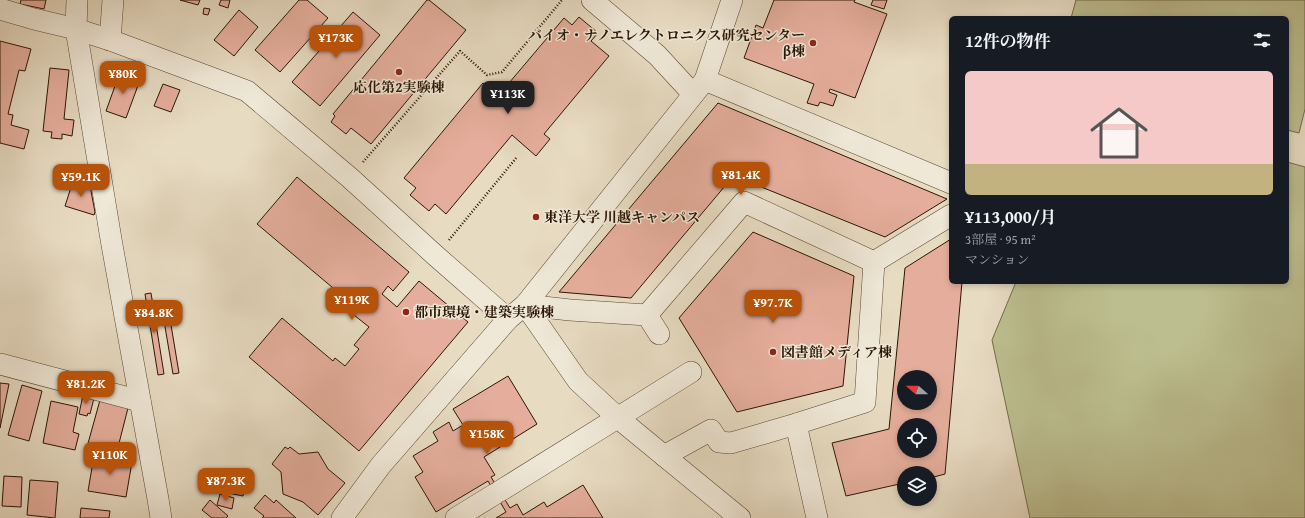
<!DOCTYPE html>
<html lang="ja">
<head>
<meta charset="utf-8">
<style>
  body { margin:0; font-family:"Gentium Book Plus","Noto Serif JP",serif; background:#242831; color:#f1f3f6; height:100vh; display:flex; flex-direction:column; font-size:15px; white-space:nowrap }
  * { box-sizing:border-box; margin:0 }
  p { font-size:13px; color:#9ea1a6 }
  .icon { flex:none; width:22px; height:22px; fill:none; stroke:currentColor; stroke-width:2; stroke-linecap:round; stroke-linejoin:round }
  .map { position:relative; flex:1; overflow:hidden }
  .panel { position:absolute; left:949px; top:16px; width:340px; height:268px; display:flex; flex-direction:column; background:#171b24; border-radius:6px; box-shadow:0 2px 6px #0003 }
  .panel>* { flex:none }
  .needle { width:26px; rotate:290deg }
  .fabs { position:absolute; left:897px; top:370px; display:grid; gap:8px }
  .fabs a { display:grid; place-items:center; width:40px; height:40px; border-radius:50%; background:#171b24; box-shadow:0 2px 6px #0003; font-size:20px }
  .price { position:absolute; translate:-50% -34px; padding:0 9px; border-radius:8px; background:#b45309; color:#fff; font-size:13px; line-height:26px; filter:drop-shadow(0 1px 2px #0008) }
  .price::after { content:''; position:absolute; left:50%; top:24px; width:12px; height:9px; margin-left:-6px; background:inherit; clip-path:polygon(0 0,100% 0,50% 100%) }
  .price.current { background:#222; color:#fff }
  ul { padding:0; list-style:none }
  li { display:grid; align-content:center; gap:8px; height:212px; padding:0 16px }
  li+li { border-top:1px solid #363941 }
  li span { display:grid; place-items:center; height:124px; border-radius:6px; color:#555 }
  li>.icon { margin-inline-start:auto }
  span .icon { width:72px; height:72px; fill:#fffc; stroke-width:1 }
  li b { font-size:17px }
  h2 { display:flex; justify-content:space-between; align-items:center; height:48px; padding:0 16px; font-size:17px }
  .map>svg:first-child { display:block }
</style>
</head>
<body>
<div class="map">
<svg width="1305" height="518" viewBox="0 0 1305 518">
  <rect width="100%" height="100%" fill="#e7dbc2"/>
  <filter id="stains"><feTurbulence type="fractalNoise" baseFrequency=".005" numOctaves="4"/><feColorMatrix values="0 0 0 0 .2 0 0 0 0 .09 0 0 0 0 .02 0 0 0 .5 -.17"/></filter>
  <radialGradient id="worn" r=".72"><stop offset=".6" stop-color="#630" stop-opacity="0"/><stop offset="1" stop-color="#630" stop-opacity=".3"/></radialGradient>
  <!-- green -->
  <g fill="#bcbe8f" stroke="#746a4a">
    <polygon points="1076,0 1305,0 1305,109 1299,133 1287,130 1287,18 1071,18"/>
    <polygon points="1287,162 1305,167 1305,518 1030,518 992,340 1016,282 1287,282"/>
  </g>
  <!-- building -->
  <g fill="#e5ae9c" stroke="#2b1604" fill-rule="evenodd">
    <polygon points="21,0 46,0 44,9 20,4"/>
    <polygon points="180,0 200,0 198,5"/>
    <polygon points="221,0 230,0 228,8 219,5"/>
    <polygon points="299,0 307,0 328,18 280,72 255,50"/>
    <polygon points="427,0 429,0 466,30 371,144 351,128 346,134 331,122 335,116 333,114"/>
    <polygon points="774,0 855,0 854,2 887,14 855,98 830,89 829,92 837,95 833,106 820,102 818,106 807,103 814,84 744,58 756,25 763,28"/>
    <polygon points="873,0 887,0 884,9 871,5"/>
    <polygon points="204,8 210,9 208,15 203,14"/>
    <polygon points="239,10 258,27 234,56 214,40"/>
    <polygon points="353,12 380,35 320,106 292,82"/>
    <polygon points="579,17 598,33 591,41 609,56 544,134 550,139 536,156 512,135 446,214 435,204 429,211 410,195 416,188 404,178 483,83 498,96 564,18 572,25"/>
    <polygon points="0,41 31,49 25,71 19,70 8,114 13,115 11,125 29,130 24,149 0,143"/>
    <polygon points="50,68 69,70 64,119 74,120 72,136 62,134 62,139 51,138 52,132 43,131"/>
    <polygon points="120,72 140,80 126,118 106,111"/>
    <polygon points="163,84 180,90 171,112 154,106"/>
    <polygon points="718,103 947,199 885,237 739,178 730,180 631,298 559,292"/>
    <polygon points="64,174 72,177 67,190 59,187"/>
    <polygon points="297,177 409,272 393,291 388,286 382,294 397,307 419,281 468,322 359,451 249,357 282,318 333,361 335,358 345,366 359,349 354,345 369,327 354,315 358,309 257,224"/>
    <polygon points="73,181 90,186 95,212 94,215 65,206"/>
    <polygon points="753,232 854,276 843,386 737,412 679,318"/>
    <path d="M 951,239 L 951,282 L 962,282 L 945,474 L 930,478 L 930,473 L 904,473 L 904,483 L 846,496 L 832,443 L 889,429 L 905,268 ZM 904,377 L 930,377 L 930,403 L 904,403 ZM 904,425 L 930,425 L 930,451 L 904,451 Z"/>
    <polygon points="151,293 164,374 158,375 145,294"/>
    <polygon points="168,307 179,373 173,374 162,309"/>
    <polygon points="508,376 537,424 484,457 495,475 491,477 510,508 517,504 523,515 544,502 547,507 583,485 603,518 496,518 506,512 488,481 436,512 415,477 423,472 413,456 438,441 433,432 449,422 453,431 463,425 453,409"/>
    <polygon points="0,383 9,384 0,428"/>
    <polygon points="22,385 42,391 29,441 8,435"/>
    <polygon points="83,395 94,398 90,414 88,413 87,416 79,414"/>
    <polygon points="100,400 128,408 116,455 87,447"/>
    <polygon points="51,401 78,407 73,432 79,434 75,450 43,443"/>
    <polygon points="285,447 288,449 290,447 299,454 318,452 328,469 345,483 318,515 303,502 283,494 281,472 272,464"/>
    <polygon points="94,456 132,462 126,497 88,491"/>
    <polygon points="4,476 22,477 21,507 2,506"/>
    <polygon points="30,480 58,482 55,518 27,515"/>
    <polygon points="230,482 245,485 243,496 228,493"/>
    <polygon points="220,494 234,498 232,509 217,505"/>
    <polygon points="265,495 274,503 276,500 296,518 262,518 264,516 254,508"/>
    <polygon points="210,500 228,516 226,518 212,518 202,510"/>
    <polygon points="81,508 110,511 109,518 80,518"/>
  </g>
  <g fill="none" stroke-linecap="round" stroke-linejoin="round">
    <defs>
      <g id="minor">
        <polyline points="77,0 76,29 112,245 158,499 161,518"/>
        <polyline points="592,0 657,55 693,94"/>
        <polyline points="0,9 34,19 76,29 110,40 247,91 349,177 436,256 508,319"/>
        <polyline points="110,40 113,0"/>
        <polyline points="705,80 951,183"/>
        <polyline points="874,262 951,215"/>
        <polyline points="525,305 578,381 618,418 740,518"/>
        <polyline points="525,305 570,310 647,315 659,334"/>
        <polyline points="647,315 744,202 874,262 865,402 796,424 731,443 719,442 711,430 664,456"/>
        <polyline points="0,364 140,401"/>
        <polyline points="796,424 817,518"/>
        <polyline points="500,491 691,372"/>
        <polyline points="342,518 381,465 508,319 525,305 705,80 732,0"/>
        <polyline points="456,518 495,494"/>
      </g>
    </defs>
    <!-- minor casing -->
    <use href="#minor" stroke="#5a4734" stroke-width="22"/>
    <!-- path -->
    <g stroke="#2b1604" stroke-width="2.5" stroke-dasharray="1 2" stroke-linecap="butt">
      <polyline points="363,162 460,51 487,75 502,72 562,0"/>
      <polyline points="449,240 517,157"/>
    </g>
    <!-- minor -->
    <use href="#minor" stroke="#efe8d7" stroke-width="21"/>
  </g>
  <!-- markers -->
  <g fill="#8f2418" stroke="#efe8d7" stroke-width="1.5">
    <circle cx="813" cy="43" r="4"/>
    <circle cx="399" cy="72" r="4"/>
    <circle cx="536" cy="217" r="4"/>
    <circle cx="406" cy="312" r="4"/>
    <circle cx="773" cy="352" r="4"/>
  </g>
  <g text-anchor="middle" stroke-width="3" stroke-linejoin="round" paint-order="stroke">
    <!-- poi labels -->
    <g font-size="14" font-weight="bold" fill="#2b1604" stroke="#efe8d7" text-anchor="start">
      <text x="805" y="40" text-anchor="end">バイオ・ナノエレクトロニクス研究センター<tspan x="805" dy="16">β棟</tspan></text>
      <text x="399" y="92" text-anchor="middle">応化第2実験棟</text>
      <text x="544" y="222">東洋大学 川越キャンパス</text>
      <text x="414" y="317">都市環境・建築実験棟</text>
      <text x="781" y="357">図書館メディア棟</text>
    </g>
  </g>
  <rect width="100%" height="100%" filter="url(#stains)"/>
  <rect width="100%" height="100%" fill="url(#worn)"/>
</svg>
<div class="fabs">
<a><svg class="needle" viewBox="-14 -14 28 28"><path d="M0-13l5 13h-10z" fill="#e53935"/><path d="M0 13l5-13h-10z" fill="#9ea1a6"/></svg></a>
<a><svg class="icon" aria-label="locate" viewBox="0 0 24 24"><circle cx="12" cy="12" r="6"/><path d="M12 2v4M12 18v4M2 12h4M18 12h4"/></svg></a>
<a><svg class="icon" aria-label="layers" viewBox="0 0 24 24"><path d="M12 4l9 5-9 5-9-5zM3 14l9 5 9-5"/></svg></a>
</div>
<b class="price" style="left:336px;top:59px">¥173K</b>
<b class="price" style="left:123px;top:95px">¥80K</b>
<b class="price current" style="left:508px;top:115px">¥113K</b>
<b class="price" style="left:741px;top:196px">¥81.4K</b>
<b class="price" style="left:81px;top:198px">¥59.1K</b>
<b class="price" style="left:352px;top:321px">¥119K</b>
<b class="price" style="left:773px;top:324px">¥97.7K</b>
<b class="price" style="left:154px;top:334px">¥84.8K</b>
<b class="price" style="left:86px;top:405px">¥81.2K</b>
<b class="price" style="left:487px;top:455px">¥158K</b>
<b class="price" style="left:110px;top:476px">¥110K</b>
<b class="price" style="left:226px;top:502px">¥87.3K</b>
<section class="panel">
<h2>12件の物件<svg class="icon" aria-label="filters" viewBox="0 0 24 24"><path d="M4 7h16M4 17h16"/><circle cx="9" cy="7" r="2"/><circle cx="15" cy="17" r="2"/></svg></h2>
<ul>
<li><span style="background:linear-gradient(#f6c9c9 75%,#c2b280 0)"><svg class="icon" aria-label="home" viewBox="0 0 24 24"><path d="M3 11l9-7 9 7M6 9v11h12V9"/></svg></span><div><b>¥113,000/月</b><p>3部屋 · 95 m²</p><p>マンション</p></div></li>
</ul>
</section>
</div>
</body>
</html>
